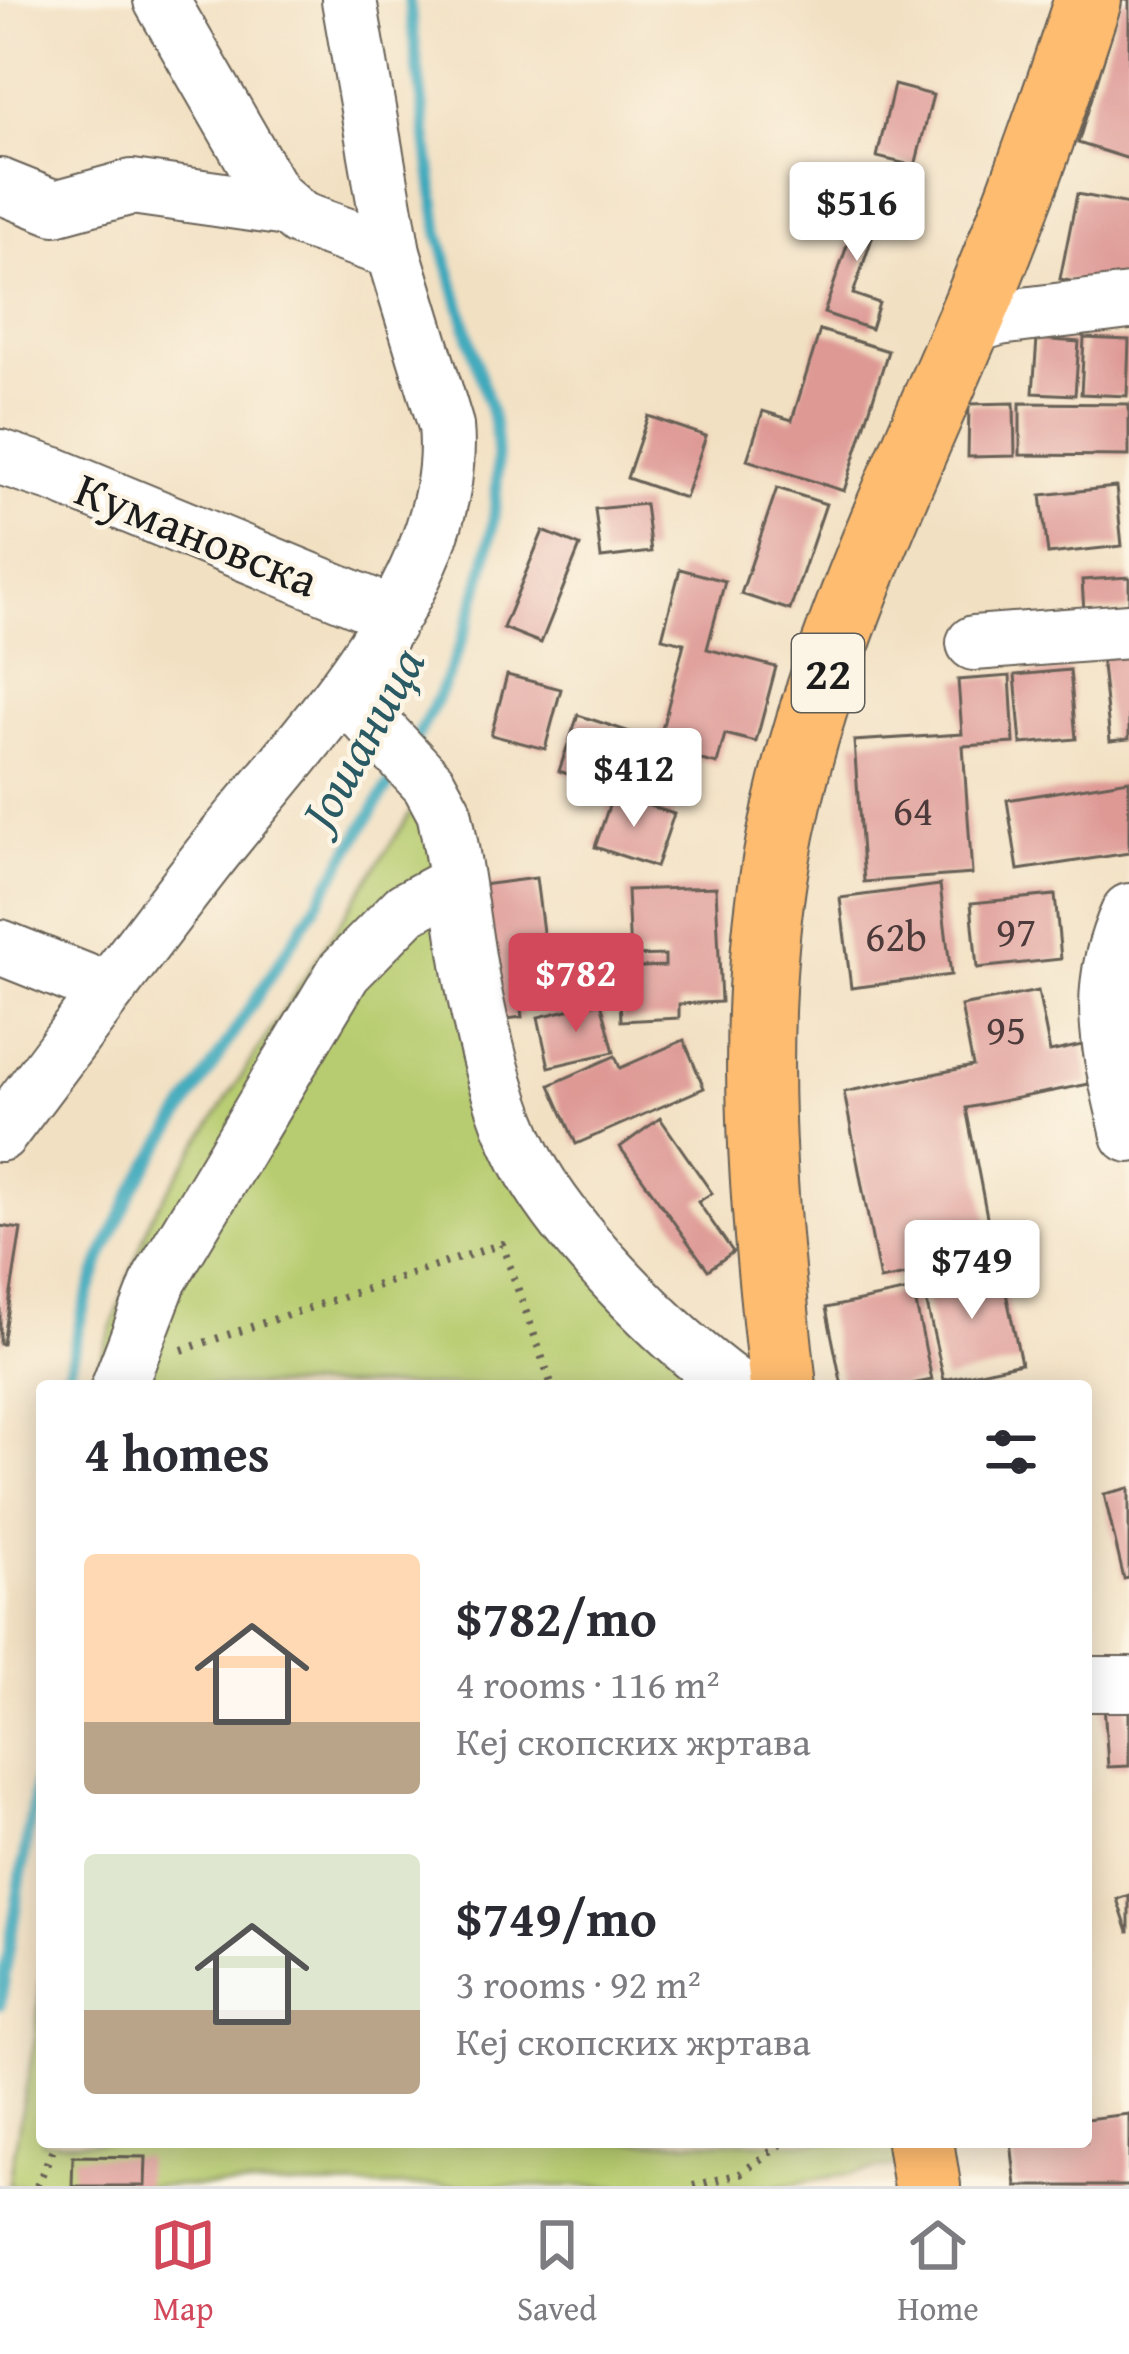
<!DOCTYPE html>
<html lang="en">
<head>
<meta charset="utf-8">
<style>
  body { margin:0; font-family:"Gentium Book Plus",serif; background:#f7f7f7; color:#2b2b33; height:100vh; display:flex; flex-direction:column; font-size:45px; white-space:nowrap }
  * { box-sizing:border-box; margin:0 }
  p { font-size:39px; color:#7c7c81 }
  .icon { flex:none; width:66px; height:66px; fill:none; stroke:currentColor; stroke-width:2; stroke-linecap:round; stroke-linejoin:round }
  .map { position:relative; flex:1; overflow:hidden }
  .drawer { position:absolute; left:36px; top:1380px; width:1056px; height:768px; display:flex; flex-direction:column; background:#fff; border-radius:12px; box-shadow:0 6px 30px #0003 }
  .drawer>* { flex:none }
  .price { position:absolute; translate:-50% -102px; padding:0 27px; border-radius:12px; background:#fff; color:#222; font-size:39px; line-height:78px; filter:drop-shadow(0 3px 6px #0008) }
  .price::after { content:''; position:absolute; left:50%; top:72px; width:36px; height:27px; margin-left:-18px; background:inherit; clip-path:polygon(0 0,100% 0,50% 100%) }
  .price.selected { background:#d1495b; color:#fff }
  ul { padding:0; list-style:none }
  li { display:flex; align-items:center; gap:36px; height:300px; padding:0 48px }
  li span { display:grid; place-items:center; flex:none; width:336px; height:240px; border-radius:12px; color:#555 }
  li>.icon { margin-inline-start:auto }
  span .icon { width:144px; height:144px; fill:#fffc; stroke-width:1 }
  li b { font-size:51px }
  h2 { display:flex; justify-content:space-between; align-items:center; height:144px; padding:0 48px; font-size:51px }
  .tabs { display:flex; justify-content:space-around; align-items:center; height:168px; border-top:3px solid #e1e1e2; background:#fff; font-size:33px; color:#7c7c81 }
  .tabs a { display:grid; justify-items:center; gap:6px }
  .tabs .selected { color:#d1495b }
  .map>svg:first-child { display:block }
</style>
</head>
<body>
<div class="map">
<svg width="1129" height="2186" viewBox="0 0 1129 2186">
  <rect width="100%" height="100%" fill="#fcf5e5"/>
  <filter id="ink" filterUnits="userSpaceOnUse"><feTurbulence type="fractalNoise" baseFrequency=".00833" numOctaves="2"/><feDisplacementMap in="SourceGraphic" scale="24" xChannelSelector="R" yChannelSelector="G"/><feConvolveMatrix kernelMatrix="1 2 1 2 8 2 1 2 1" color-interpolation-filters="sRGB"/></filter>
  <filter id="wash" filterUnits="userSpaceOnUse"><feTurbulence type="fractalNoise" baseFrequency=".004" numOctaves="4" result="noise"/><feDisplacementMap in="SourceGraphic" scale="48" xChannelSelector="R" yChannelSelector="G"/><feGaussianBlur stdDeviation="2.7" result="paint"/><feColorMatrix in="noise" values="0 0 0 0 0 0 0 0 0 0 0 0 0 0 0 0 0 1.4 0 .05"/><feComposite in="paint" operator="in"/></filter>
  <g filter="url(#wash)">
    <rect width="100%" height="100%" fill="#f2e0c2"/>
    <!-- green -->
    <g fill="#b7cc70" stroke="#6a7446" stroke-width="3">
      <polygon points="429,784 513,1132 735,1386 91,1386 151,1217"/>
      <polygon points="42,1959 42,2142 895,2142 900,2165 777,2186 8,2186 36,2034"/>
    </g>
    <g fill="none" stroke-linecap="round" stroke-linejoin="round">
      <!-- stream -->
      <g stroke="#3ca9bc" stroke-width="12">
        <path d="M 409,0 L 439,233 L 494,423 C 510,525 463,660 411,747"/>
        <polyline points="65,1386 82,1314 101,1258 134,1188 318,902 398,769"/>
        <polyline points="0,2005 42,1747"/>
      </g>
    </g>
    <g id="blocks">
      <!-- building -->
      <g fill="#de9995">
        <polygon points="1122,0 1129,0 1129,159 1078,143"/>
        <polygon points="894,85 933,95 915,166 877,157"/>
        <polygon points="868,184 888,191 853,294 879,303 871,329 824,313"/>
        <polygon points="1077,194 1129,204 1127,292 1060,279"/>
        <polygon points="820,330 888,351 844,491 747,460 763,411 792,420"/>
        <polygon points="1084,338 1129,340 1127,396 1081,394"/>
        <polygon points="1037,339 1079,342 1075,395 1033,393"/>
        <polygon points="1014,403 1015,456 968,457 969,404"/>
        <polygon points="1020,403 1129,404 1129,456 1020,455"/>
        <polygon points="648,416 706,436 685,498 627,478"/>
        <polygon points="1116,487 1122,546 1048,554 1041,495"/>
        <polygon points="777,488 826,504 790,610 741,594"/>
        <polygon points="645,504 651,552 601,558 595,509"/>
        <polygon points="543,531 580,546 541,643 503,628"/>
        <polygon points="680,569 725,581 707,649 776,667 756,742 725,734 717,764 657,749 684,643 662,638"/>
        <polygon points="1129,577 1129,610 1084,612 1082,580"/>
        <polygon points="1129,643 1129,739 1110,741 1100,646"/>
        <polygon points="1070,670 1076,739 1021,744 1015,675"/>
        <polygon points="507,675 561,689 545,749 491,735"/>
        <polygon points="1010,676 1014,743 963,746 972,874 864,882 854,741 962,734 958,680"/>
        <polygon points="578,715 636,734 617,791 559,771"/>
        <polygon points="1129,780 1129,853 1018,870 1007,800"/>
        <polygon points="613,794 674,814 656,867 595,847"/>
        <polygon points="536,878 546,955 515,959 522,1017 483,1022 466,887"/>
        <polygon points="940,885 951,975 851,988 840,898"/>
        <polygon points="716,887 721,1002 679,1004 679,1018 621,1021 619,968 665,966 665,955 630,956 627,890"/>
        <polygon points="1055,895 1061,959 977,968 971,903"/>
        <polygon points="1038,991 1050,1052 1082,1045 1089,1084 966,1108 995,1258 880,1280 844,1092 973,1066 961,1006"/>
        <polygon points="601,1002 614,1052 549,1067 538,1017"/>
        <polygon points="684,1040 704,1088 576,1144 550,1085 615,1056 620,1068"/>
        <polygon points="660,1118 712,1193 698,1202 733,1252 708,1270 620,1147"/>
        <polygon points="0,1226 21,1229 3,1344 0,1344"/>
        <polygon points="1000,1265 1021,1363 944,1380 922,1282"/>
        <polygon points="913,1290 932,1380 902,1386 842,1386 826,1308"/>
        <polygon points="1129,1488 1129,1578 1124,1579 1104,1494"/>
        <polygon points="1129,1702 1129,1766 1108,1767 1104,1704"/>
        <polygon points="1129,1895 1129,1932 1128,1932 1117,1899"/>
        <polygon points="1129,2114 1129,2186 1016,2186 1011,2142 1086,2142 1086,2119"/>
        <polygon points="73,2156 146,2157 145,2186 72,2186"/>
      </g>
    </g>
  </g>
  <g filter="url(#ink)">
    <use href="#blocks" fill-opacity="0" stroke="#676156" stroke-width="3"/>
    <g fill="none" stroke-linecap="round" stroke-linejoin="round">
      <defs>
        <g id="minor">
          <polyline points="161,0 274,196 300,219 393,252"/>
          <polyline points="0,186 55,208 132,187 287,209"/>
          <polyline points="968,327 999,318 1129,302"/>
          <polyline points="0,457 55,475 392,614"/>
          <polyline points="974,643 1129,631"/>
          <path d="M 343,692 L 429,784 L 444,812 C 458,874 463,939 476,1001 C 487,1053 501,1111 525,1158 C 564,1234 666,1336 735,1386"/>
          <path d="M 1129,911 C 1091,993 1110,1052 1129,1135"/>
          <polyline points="0,947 108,990"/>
          <path d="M 0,1134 C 68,1044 135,953 204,864 C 295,746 461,585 446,426 L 393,252 L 349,0"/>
          <polyline points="119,1386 160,1279 344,972 406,909 456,882"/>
          <polyline points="1086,1684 1129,1684"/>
        </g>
        <g id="major">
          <path d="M 783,1386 C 764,1211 746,1036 776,861 C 808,677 892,503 965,332 C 1012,224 1051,112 1088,0"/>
          <polyline points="920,2142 927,2186"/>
        </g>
      </defs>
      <!-- minor casing -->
      <use href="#minor" stroke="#676156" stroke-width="58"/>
      <!-- major casing -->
      <use href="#major" stroke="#676156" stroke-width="70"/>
      <!-- path -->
      <g stroke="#676156" stroke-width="8" stroke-dasharray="3 9" stroke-linecap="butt">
        <polyline points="182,1350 502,1244 552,1386"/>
        <polyline points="37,2186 56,2142"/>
        <polyline points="693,2186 740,2174 784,2142"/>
      </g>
      <!-- minor -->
      <use href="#minor" stroke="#fff" stroke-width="54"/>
      <!-- major -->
      <use href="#major" stroke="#febc70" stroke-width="66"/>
    </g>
  </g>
  <g text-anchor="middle" stroke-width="9" stroke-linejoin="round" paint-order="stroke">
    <!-- number labels -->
    <g font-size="42" fill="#4c3b3a">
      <text x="913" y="825">64</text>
      <text x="1016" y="946">97</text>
      <text x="896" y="951">62b</text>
      <text x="1006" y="1044">95</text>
    </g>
    <!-- shield labels -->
    <rect fill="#fcf5e5" stroke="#5f5d58" stroke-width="3" x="792" y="634" width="72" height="78" rx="9"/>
    <g font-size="45" font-weight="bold" fill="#1c1c1c">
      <text x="828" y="689">22</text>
    </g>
    <!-- street labels -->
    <g font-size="48" fill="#1c1c1c" stroke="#fcf5e5">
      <text transform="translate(197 534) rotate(22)" y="17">Кумановска</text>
    </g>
    <!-- water labels -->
    <g font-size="51" font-style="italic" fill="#2a5b64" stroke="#fcf5e5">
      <text transform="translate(362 738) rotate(-61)" y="18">Јошаница</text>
    </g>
  </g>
</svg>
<b class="price" style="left:857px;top:264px">$516</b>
<b class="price" style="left:634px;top:830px">$412</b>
<b class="price selected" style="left:576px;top:1035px">$782</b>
<b class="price" style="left:972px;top:1322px">$749</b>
<section class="drawer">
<h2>4 homes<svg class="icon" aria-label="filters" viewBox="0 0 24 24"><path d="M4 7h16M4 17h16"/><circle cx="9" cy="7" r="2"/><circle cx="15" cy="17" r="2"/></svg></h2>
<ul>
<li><span style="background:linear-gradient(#ffd9b3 70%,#b9a48a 0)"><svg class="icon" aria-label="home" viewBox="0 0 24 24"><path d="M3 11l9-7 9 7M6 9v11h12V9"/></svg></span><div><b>$782/mo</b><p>4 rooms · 116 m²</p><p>Кеј скопских жртава</p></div></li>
<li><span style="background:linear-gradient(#dfe7d0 65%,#b9a48a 0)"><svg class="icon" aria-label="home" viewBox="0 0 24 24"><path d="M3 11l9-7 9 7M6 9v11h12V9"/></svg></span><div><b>$749/mo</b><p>3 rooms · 92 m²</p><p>Кеј скопских жртава</p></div></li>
</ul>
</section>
</div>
<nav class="tabs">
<a class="selected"><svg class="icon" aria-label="map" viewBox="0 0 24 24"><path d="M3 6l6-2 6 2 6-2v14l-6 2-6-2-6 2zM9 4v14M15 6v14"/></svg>Map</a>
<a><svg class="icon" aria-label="saved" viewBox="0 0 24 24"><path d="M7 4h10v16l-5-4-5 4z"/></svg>Saved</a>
<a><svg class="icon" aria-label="home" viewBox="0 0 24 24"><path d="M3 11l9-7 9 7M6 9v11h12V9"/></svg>Home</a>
</nav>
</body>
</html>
